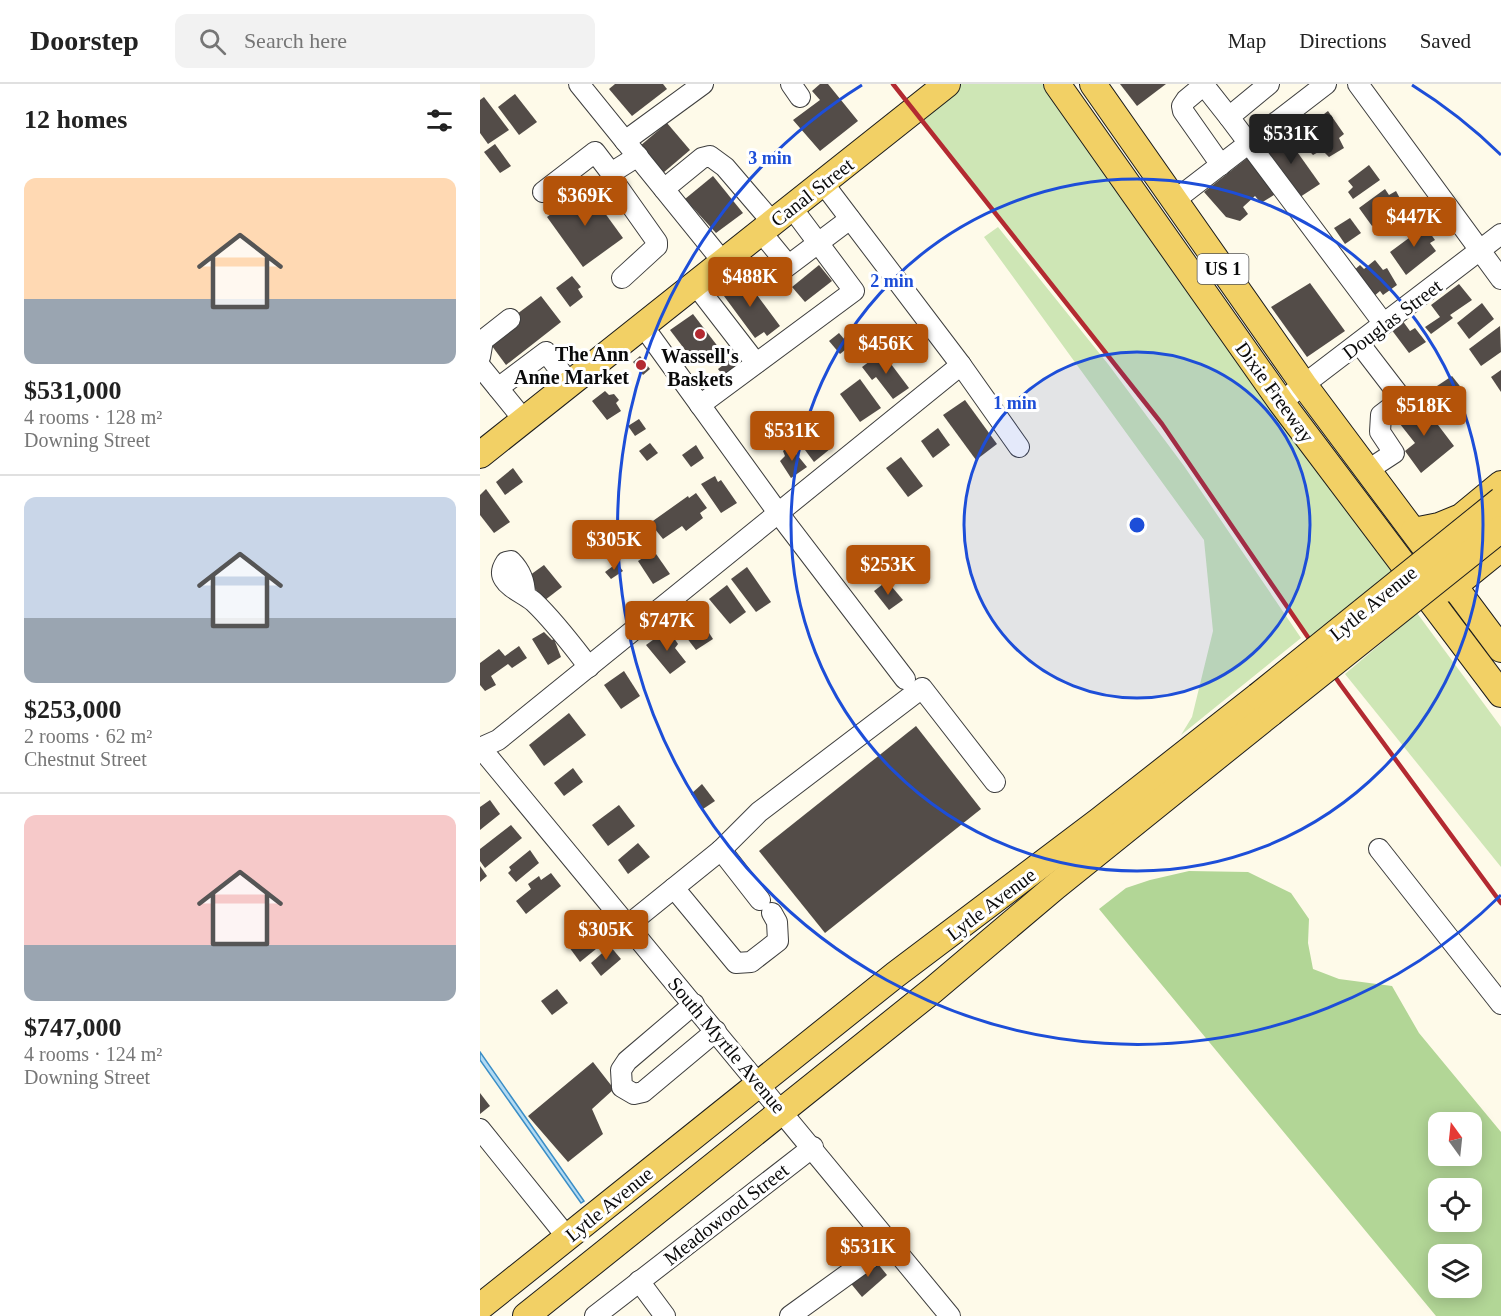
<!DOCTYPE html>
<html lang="en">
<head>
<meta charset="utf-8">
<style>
  body { margin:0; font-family:Georgia,serif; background:#f2f2f2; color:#222; height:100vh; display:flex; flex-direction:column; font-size:22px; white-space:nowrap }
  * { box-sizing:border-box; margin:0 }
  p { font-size:20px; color:#767676 }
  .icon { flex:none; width:33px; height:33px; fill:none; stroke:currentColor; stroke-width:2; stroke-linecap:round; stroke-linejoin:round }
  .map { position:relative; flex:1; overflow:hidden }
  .side { display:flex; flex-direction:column; background:#fff; width:480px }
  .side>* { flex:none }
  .needle { width:39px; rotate:345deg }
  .buttons { position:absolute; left:948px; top:1028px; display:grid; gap:12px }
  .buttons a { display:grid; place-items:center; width:54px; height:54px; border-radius:12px; background:#fff; box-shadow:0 3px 15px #0003; font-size:30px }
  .price { position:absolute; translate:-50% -51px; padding:0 14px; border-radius:6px; background:#b45309; color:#fff; font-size:20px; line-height:39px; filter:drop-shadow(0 2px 3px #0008) }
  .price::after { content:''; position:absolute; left:50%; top:36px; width:18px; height:14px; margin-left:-9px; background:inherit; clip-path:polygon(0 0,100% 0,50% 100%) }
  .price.current { background:#222; color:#fff }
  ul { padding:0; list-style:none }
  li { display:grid; align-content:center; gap:12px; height:318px; padding:0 24px }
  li+li { border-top:2px solid #e0e0e0 }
  li span { display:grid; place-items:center; height:186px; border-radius:12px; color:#555 }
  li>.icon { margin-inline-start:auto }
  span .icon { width:108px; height:108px; fill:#fffc; stroke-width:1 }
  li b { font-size:26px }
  h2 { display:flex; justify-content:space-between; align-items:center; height:72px; padding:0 24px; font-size:26px }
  header { display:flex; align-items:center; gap:36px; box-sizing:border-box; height:84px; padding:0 30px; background:#fff; border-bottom:2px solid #e0e0e0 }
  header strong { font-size:28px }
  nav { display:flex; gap:33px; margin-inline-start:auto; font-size:21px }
  .search { width:420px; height:54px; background:#f2f2f2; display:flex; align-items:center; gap:15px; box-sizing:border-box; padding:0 21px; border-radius:12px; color:#767676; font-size:22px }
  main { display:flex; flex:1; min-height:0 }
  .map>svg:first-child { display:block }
</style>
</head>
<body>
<header>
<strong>Doorstep</strong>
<div class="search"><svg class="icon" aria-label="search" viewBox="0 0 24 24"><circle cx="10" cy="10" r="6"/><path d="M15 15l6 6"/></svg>Search here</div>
<nav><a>Map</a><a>Directions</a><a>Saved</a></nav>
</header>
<main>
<section class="side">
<h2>12 homes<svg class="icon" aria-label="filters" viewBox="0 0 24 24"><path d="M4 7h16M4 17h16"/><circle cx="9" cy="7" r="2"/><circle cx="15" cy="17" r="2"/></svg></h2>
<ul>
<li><span style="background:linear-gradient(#ffd9b3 65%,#9aa5b1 0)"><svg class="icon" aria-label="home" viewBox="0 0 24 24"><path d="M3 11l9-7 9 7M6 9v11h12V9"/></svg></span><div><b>$531,000</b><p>4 rooms · 128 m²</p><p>Downing Street</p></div></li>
<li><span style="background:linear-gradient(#c9d6e8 65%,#9aa5b1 0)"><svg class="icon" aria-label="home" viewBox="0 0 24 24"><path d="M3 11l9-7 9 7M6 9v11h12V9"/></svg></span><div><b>$253,000</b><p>2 rooms · 62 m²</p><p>Chestnut Street</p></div></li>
<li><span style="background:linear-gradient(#f6c9c9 70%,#9aa5b1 0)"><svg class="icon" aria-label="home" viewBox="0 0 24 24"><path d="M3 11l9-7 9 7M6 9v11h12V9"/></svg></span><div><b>$747,000</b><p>4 rooms · 124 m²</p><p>Downing Street</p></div></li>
</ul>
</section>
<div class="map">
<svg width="1021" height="1232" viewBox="0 0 1021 1232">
  <rect width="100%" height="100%" fill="#fefae9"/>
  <!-- green -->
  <g fill="#cee6b5">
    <polygon points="467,0 577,0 928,486 836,565 709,378 633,276 434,27"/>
    <polygon points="518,143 628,280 704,382 821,554 701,651 712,633 733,547 724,456 504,153"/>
    <polygon points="937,529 1021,643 1021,783 865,590"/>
  </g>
  <!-- forest -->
  <path fill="#b2d696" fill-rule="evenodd" d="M 709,787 L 768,788 L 811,809 L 829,835 L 828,859 L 833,885 L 859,895 L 912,902 L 939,949 L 1021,1048 L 1021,1232 L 956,1232 L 619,825 L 646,804 L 670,796 ZM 958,1038 L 992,1038 L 992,1071 L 958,1071 ZM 958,1104 L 992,1104 L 992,1137 L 958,1137 ZM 958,1170 L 992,1170 L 992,1203 L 958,1203 Z"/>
  <!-- water -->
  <polygon fill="#b1daf3" stroke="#3b8ec6" stroke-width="1.5" points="0,968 104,1117 101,1119 0,976"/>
  <!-- building -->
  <g fill="#534c48">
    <polygon points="135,0 183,0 187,5 152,32 129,5"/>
    <polygon points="340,0 348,0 378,37 340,67 313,36 340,16 332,7"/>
    <polygon points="640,0 686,0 657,22"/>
    <polygon points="35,10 57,38 39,51 18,23"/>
    <polygon points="4,13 29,46 8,60 0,49 0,16"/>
    <polygon points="848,27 864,50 859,54 864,64 849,73 842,66 833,71 815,52"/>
    <polygon points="187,39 210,66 183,89 160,62"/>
    <polygon points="803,48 840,100 820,113 782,63"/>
    <polygon points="15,60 31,82 20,89 4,68"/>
    <polygon points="771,71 797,109 781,119 775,112 763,123 768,130 760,137 746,133 724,108"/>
    <polygon points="889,81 900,96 873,115 868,108 873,103 868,97"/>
    <polygon points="233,92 263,129 236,149 205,115"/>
    <polygon points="106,103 143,154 103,183 67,133"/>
    <polygon points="905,105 909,111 916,107 923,120 892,142 879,124"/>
    <polygon points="870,134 881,149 865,160 854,144"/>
    <polygon points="940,135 955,156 950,159 956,167 926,191 910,168 933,151 928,144"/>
    <polygon points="895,176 903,186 907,184 917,201 903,211 900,207 893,213 872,188 880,181 884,185"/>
    <polygon points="339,181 352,197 325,218 312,203"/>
    <polygon points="92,192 101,203 98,205 103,213 90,223 76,204"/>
    <polygon points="263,192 300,242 287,252 284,248 275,254 241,208"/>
    <polygon points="830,199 865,247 827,273 791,223"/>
    <polygon points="979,200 992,216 970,231 973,234 951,250 945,243 960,233 951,221"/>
    <polygon points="61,212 81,238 26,281 12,262 39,241 33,233"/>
    <polygon points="1002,219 1014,235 989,255 977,239"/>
    <polygon points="213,230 239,264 215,279 190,246"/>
    <polygon points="922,236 930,247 935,244 946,258 929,269 911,245"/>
    <polygon points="1020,242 1021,268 1001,282 989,265"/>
    <polygon points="359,249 370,262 360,270 349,257"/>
    <polygon points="402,268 429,304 413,315 396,293 392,296 382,283"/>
    <polygon points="160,272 170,285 163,291 153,278"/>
    <polygon points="251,275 258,284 245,294 238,285"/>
    <polygon points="1021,286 1021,308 1011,293"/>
    <polygon points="972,292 983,306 968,317 957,302"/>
    <polygon points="380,295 401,324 380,338 360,310"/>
    <polygon points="125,307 129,311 134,310 139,316 136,319 141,327 127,336 112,317"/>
    <polygon points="485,316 517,360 496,376 463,331"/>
    <polygon points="939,316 974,362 941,389 925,367 935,359 916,335"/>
    <polygon points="323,330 350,365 334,378 307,342"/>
    <polygon points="159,335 166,345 155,352 148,342"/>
    <polygon points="458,344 470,361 453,374 441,357"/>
    <polygon points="170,359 178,369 167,377 159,367"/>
    <polygon points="216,361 224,374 211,383 202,371"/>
    <polygon points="309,361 327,383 311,394 300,377 305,372 303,367"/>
    <polygon points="421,373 443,402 428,413 406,384"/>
    <polygon points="33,384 43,398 25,411 16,398"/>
    <polygon points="235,392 238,398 241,396 257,419 241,429 221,400"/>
    <polygon points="6,405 30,438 14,449 0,431 0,411"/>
    <polygon points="216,409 227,424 220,429 223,434 206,447 202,442 183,455 170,439 208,412 209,414"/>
    <polygon points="174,467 190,490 173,500 158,477"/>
    <polygon points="386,467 396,480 381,491 371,478"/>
    <polygon points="137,479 143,487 131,495 125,488"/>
    <polygon points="64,481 82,503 65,516 46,494"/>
    <polygon points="267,483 291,518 276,528 251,495"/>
    <polygon points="407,497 423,516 409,526 394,507"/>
    <polygon points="247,501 266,528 250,540 229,515"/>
    <polygon points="216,529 233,555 216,566 197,541"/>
    <polygon points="188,545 198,560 195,564 206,578 190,590 166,561"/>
    <polygon points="64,548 72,556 74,555 81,573 68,581 52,555"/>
    <polygon points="39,562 47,574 32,584 28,580 11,592 16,601 5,607 0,601 0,579 19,565 25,572"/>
    <polygon points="144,587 160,612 141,625 124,601"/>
    <polygon points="89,629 106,651 64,682 49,661"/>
    <polygon points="436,642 501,725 345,849 279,767"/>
    <polygon points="93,684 103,698 84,712 74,699"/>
    <polygon points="222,700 235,717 223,725 211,710"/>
    <polygon points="10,716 20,730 0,746 0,723"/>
    <polygon points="139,721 155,742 128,762 112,741"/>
    <polygon points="31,741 42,754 5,784 0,777 0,765"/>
    <polygon points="158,759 170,773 148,790 138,776"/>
    <polygon points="50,766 59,779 36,798 28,789 31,786 29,783"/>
    <polygon points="0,782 7,792 0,798"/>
    <polygon points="71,789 81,802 46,830 36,817 51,805 48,800 59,792 61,796"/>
    <polygon points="114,841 127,856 100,878 89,863"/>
    <polygon points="130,862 141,875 121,892 111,879"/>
    <polygon points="77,905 88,919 72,931 61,917"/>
    <polygon points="113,978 134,1005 112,1025 123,1050 88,1078 48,1032"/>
    <polygon points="0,1009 10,1022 0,1030"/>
    <polygon points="394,1175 407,1191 382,1213 368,1196"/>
  </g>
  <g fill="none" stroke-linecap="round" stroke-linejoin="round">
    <defs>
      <g id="minor">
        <polyline points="99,0 243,178"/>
        <polyline points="311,0 320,13"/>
        <polyline points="723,0 749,33"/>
        <polyline points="725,0 706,16 702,22 703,27 741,81"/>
        <polyline points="789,0 749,33 904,240"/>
        <polyline points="878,0 1021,195"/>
        <polyline points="145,57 223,0"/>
        <polyline points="343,99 481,281 539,363"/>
        <polyline points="184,105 222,74 230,72 245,83 293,139"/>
        <polyline points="63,108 115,68 131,89"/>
        <polyline points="695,116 846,0"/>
        <polyline points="281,148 308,181"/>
        <polyline points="293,193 370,135"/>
        <polyline points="142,194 177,162 177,158 131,93 131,89 158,72"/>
        <polyline points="215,200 276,279"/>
        <polyline points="163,242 299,430 425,595"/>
        <polyline points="879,259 922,315 901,331 900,348 914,369 888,386"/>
        <polyline points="0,273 3,256 30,235"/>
        <polyline points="0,282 44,336"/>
        <polyline points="18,304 66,268 90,300"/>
        <polyline points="801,318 1021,150"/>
        <polyline points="220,321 374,207 312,124"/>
        <path d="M 45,511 C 45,498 41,487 31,477 L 26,478 C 22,484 20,489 24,495 C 30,505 45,510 54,518 C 75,538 92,561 109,583"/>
        <polyline points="0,663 470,1232"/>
        <polyline points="0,664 18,656 481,281"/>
        <polyline points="899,765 1021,920"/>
        <polyline points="241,766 280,816"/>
        <polyline points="194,804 256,879 271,878 298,857 297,838 292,829"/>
        <polyline points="148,841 241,766 279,728 442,604 515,698"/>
        <polyline points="214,920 147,977 141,986 142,1003 154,1010 163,1008 236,947"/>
        <polyline points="0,1045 87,1153"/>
        <polyline points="159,1197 185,1232"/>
        <polyline points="115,1232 333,1063"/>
        <polyline points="310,1232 411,1159"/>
      </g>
      <g id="major">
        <polyline points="577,0 801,318 1021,610"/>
        <polyline points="613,0 824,301 1021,565"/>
        <polyline points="0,371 467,0"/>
        <polyline points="934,447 959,442 981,433 1021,400"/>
        <polyline points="959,507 974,502 1021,464"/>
        <polyline points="0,1223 415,891 619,737 778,612"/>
        <polyline points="46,1232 453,906 576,802 791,629"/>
      </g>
    </defs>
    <!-- minor casing -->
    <use href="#minor" stroke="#3e3e3e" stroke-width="22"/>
    <!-- major casing -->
    <use href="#major" stroke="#1c1c1c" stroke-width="28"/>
    <!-- minor -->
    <use href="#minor" stroke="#fff" stroke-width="20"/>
    <!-- major -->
    <use href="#major" stroke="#f2d065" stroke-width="26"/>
    <!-- rail -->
    <polyline stroke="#b32a31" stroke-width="4.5" points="413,0 682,340 860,600 1021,819"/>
    <defs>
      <g id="major-bridge">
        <polyline points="778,612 1021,416"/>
        <polyline points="791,629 1021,445"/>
      </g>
    </defs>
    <!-- major-bridge casing -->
    <use href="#major-bridge" stroke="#1c1c1c" stroke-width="28" stroke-linecap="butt"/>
    <!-- major-bridge -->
    <use href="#major-bridge" stroke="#f2d065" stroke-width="26"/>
  </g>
  <!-- distance rings -->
  <circle cx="657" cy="441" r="173" fill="#1d4ed8" fill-opacity=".12"/>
  <g fill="none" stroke="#1d4ed8" stroke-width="3">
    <circle cx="657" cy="441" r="173"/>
    <circle cx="657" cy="441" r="346"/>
    <path d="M1021 811A519 519 0 1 1 382 1M932 1A519 519 0 0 1 1021 71"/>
  </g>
  <!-- markers -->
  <g fill="#b32a31" stroke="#fff" stroke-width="2">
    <circle cx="220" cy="250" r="6"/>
    <circle cx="161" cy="281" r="6"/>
  </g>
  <g text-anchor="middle" stroke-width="6" stroke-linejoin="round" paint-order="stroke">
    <!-- shield labels -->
    <rect fill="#fff" stroke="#545454" stroke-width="1.5" x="717.5" y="170" width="51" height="30" rx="4.5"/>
    <g font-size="18" font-weight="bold" fill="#0b0b0b">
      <text x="743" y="191">US 1</text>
    </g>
    <!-- street labels -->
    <g font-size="20" fill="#0b0b0b" stroke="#fff">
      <text transform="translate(332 108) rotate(-38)" y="7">Canal Street</text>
      <text transform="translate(912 235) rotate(-37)" y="7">Douglas Street</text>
      <text transform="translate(795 308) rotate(54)" y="7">Dixie Freeway</text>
      <text transform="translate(893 519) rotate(-39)" y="7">Lytle Avenue</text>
      <text transform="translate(511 820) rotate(-37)" y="7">Lytle Avenue</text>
      <text transform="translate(247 961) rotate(50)" y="7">South Myrtle Avenue</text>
      <text transform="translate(129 1120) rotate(-39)" y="7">Lytle Avenue</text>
      <text transform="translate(246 1130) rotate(-38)" y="7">Meadowood Street</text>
    </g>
    <!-- poi labels -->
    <g font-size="20" font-weight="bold" fill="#0b0b0b" stroke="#fff" text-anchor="end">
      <text x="149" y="277">The Ann<tspan x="149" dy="23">Anne Market</tspan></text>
      <text x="220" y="279" text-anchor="middle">Wassell's<tspan x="220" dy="23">Baskets</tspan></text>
    </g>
  </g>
  <circle cx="657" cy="441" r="9" fill="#1d4ed8" stroke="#fff" stroke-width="3"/>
  <g font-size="18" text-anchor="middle" font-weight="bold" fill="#1d4ed8" stroke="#fff" stroke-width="6" stroke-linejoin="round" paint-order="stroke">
    <text x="290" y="80">3 min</text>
    <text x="412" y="203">2 min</text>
    <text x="535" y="325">1 min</text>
  </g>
</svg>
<div class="buttons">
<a><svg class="needle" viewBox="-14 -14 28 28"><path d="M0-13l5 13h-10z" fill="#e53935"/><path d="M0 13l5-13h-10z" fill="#767676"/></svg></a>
<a><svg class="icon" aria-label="locate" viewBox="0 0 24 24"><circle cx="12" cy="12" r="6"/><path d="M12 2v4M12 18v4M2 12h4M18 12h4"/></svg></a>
<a><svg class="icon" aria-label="layers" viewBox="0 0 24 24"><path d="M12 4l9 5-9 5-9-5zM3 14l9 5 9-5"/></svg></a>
</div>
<b class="price current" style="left:811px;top:81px">$531K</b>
<b class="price" style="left:105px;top:143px">$369K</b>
<b class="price" style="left:934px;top:164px">$447K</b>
<b class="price" style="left:270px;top:224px">$488K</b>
<b class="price" style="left:406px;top:291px">$456K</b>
<b class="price" style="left:944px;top:353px">$518K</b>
<b class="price" style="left:312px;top:378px">$531K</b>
<b class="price" style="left:134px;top:487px">$305K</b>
<b class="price" style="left:408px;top:512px">$253K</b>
<b class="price" style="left:187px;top:568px">$747K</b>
<b class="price" style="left:126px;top:877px">$305K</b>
<b class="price" style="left:388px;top:1194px">$531K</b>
</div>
</main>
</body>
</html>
